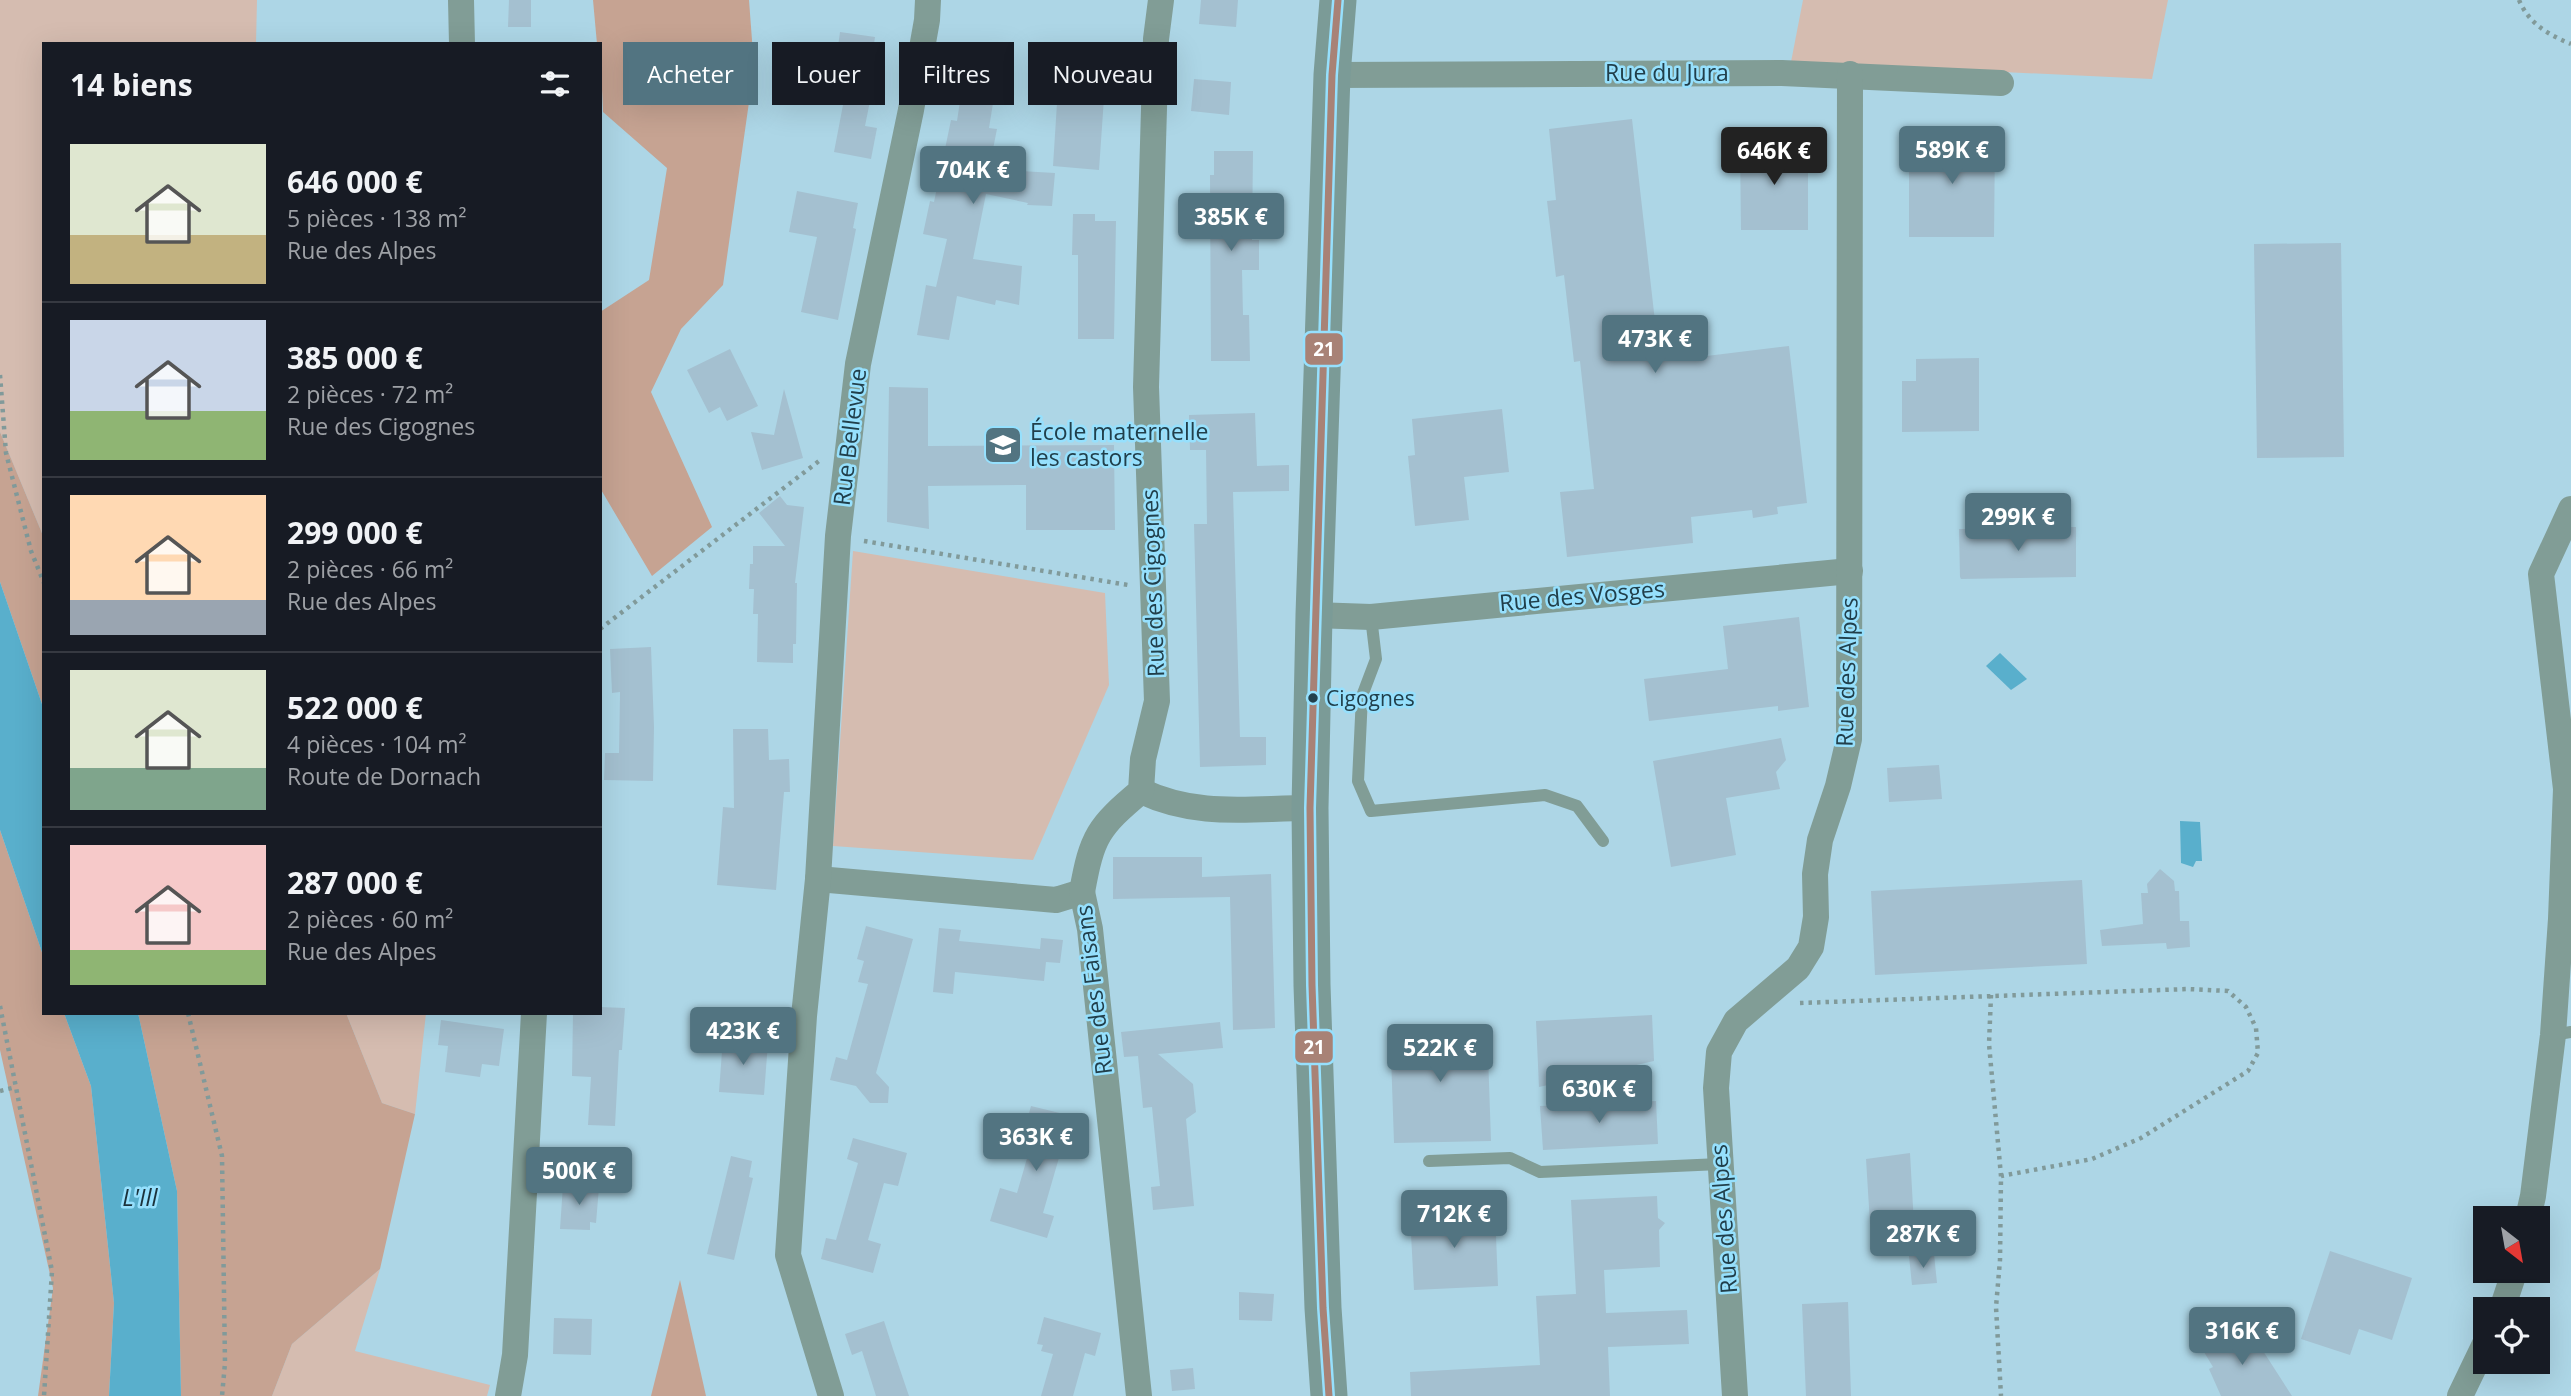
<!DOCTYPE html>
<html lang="fr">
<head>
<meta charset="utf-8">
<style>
  body { margin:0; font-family:"Open Sans",sans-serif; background:#20242c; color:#f1f3f6; height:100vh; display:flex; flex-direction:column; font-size:26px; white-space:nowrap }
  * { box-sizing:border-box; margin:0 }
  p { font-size:23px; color:#9ea1a6 }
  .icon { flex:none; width:38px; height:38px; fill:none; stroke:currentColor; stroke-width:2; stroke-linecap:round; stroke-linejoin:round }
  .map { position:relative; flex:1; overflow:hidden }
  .panel { position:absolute; left:42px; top:42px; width:560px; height:973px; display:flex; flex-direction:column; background:#171b24; border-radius:0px; box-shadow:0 7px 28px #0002 }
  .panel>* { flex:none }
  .hud { position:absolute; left:623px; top:42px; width:665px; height:63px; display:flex; gap:14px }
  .needle { width:46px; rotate:149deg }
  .controls { position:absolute; left:2473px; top:1206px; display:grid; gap:14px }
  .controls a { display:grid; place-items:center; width:77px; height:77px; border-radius:0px; background:#171b24; box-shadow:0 7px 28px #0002; font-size:35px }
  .price { position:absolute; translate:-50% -60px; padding:0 16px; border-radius:7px; background:#527481; color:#fff; font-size:23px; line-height:46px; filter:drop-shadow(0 2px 4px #0008) }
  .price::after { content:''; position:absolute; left:50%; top:42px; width:21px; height:16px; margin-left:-10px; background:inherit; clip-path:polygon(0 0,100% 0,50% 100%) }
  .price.active { background:#222; color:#fff }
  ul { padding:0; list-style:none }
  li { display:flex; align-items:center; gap:21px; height:175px; padding:0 28px }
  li+li { border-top:2px solid #363941 }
  li span { display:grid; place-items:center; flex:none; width:196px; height:140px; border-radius:0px; color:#555 }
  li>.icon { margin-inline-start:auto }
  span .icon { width:84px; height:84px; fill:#fffc; stroke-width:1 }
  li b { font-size:30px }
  h2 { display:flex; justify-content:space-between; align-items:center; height:84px; padding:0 28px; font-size:30px }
  .chip { padding:0 24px; border-radius:0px; background:#171b24; box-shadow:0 7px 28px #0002; font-size:24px; line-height:63px }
  .chip.active { background:#527481; color:#fff }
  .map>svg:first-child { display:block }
</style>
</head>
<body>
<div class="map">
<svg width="2571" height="1396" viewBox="0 0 2571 1396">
  <rect width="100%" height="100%" fill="#add6e6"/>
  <!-- green -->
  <g fill="#d5bcb0">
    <polygon points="0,0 257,0 256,44 44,44 44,538 0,432"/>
    <polygon points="1803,0 2168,0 2152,79 1791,62"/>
    <polygon points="853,551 1105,593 1109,685 1033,860 833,846"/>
    <polygon points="346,1013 426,1013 415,1114 382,1103"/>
    <polygon points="380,1269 355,1351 490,1385 487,1396 272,1396 292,1344"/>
  </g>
  <!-- forest -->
  <g fill="#c6a392">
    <polygon points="593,0 749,0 754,67 723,285 681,329 651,392 712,527 652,576 600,488 600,312 649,280 667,168 603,112 600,44 597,44"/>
    <polygon points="0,432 44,538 44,710 0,582"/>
    <polygon points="0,830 44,958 44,1013 64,1013 91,1086 114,1303 109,1396 38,1396 53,1288 0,1050"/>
    <polygon points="138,1013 346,1013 382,1103 415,1114 380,1269 292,1344 272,1396 181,1396 177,1191"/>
    <polygon points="680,1280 706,1396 651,1396"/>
  </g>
  <!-- water -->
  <g fill="#59afcc">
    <polygon points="0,582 44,710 44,958 0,830"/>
    <polygon points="2000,653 2027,679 2011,690 1986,666"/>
    <polygon points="2180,821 2200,822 2202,861 2196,861 2193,867 2181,863"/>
    <polygon points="64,1013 138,1013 177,1191 181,1396 109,1396 114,1303 91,1086"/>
  </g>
  <!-- building -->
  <g fill="#a4c0d0">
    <polygon points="509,0 531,0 531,27 508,27"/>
    <polygon points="1201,0 1238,0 1236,27 1199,24"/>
    <polygon points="840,32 875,37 866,100 870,101 865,126 877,128 871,159 834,152 847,84 833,83"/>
    <polygon points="967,55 1000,60 989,128 997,129 989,169 1055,173 1052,206 1027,205 1028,203 986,194 973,259 1022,266 1019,305 996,300 995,305 957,296 949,340 917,335 926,285 936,287 947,239 923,234 930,201 934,202 951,120 957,121"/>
    <polygon points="1071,67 1106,69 1099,170 1053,166 1057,103 1060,103 1062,72 1071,73"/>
    <polygon points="1194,79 1231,82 1229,115 1191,111"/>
    <polygon points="1632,119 1656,330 1670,328 1674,360 1789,346 1807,503 1777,507 1778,514 1753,518 1752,510 1691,517 1693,543 1567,557 1560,492 1594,489 1580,361 1574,362 1564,275 1556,277 1547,201 1556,200 1549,129"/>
    <polygon points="1909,136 1995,136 1994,237 1909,237"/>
    <polygon points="1740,144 1808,144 1808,230 1741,230"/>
    <polygon points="1214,151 1253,151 1252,240 1259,240 1259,270 1242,270 1243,315 1249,315 1250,361 1211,361 1210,175 1214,175"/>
    <polygon points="797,191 858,203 853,228 856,229 838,320 801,312 817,237 789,232"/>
    <polygon points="1073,214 1095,214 1095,221 1116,221 1114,339 1078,339 1078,255 1072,255"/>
    <polygon points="2341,243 2344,457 2257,458 2254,244"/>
    <polygon points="730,349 758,406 727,421 720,407 709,413 687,370"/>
    <polygon points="1979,358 1979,431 1902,432 1902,381 1916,381 1916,359"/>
    <polygon points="889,387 928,388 928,446 1114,445 1115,530 1026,530 1026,485 928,486 929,529 887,522"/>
    <polygon points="784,389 803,458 762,470 751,432 774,435"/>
    <polygon points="1502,409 1509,472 1464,477 1469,520 1415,526 1408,456 1415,455 1412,419"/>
    <polygon points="1255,413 1257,466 1289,465 1289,491 1233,492 1240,737 1266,737 1266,765 1200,767 1194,524 1207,524 1206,450 1190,450 1189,415"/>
    <polygon points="780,496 787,505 804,507 795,583 797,583 796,644 793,644 793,663 757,662 758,614 753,614 754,589 749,589 750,564 753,564 753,546 785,546 759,513"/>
    <polygon points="2076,527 2076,577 1961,579 1960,577 1959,529"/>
    <polygon points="1799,617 1809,707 1778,711 1778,706 1649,721 1644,679 1728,669 1723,626"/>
    <polygon points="651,647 654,727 653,781 604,780 605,753 619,753 620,692 612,693 610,649"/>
    <polygon points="733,729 768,729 769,760 789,759 790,792 784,792 776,890 717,885 723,807 734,808"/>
    <polygon points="1781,738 1786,760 1776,772 1780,789 1726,798 1736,855 1671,867 1653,761"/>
    <polygon points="1939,765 1942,799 1889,802 1887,768"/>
    <polygon points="1113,857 1202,857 1202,877 1271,874 1275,1028 1233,1030 1230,897 1113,899"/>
    <polygon points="2160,869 2174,881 2175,891 2179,891 2180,921 2189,921 2190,947 2167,949 2166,943 2102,946 2100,930 2143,924 2141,893 2148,893 2147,884"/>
    <polygon points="2082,880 2087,964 1875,975 1871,891"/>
    <polygon points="866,926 913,939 876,1073 889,1087 888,1103 870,1103 856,1086 830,1080 836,1057 847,1060 868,984 858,982 864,961 857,959"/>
    <polygon points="939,928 961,930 959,941 1001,945 1040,949 1041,938 1063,940 1060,963 1046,962 1044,981 955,972 953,994 933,992"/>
    <polygon points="600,1007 625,1008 622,1050 619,1050 615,1126 588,1125 591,1077 572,1076 573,1013 600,1013"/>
    <polygon points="1652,1015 1654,1061 1539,1087 1536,1021"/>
    <polygon points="441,1020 504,1029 499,1066 482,1064 480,1077 445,1072 448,1046 438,1045"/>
    <polygon points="1220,1022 1223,1048 1158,1054 1193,1084 1196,1112 1186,1119 1194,1206 1153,1210 1151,1187 1160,1186 1152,1107 1143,1108 1138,1056 1124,1057 1121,1032"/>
    <polygon points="1445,1025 1445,1027 1487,1025 1491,1141 1394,1143 1390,1026"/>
    <polygon points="723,1038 768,1042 764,1095 719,1092"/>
    <polygon points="1656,1101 1658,1144 1543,1150 1540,1106"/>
    <polygon points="1031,1106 1080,1118 1074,1139 1065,1137 1043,1213 1054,1216 1047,1238 990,1221 1000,1188 1017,1193 1030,1148 1020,1146"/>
    <polygon points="853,1138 907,1153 898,1186 884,1183 868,1240 881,1244 873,1273 821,1259 826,1238 836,1240 858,1163 847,1159"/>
    <polygon points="1910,1153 1914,1225 1890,1227 1890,1223 1870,1224 1866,1159"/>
    <polygon points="731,1156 752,1161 749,1177 753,1178 734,1260 707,1254"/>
    <polygon points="563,1185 599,1187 596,1223 590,1222 590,1230 560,1229"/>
    <polygon points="1657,1196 1658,1218 1665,1223 1659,1230 1660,1267 1604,1270 1606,1313 1687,1310 1689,1344 1608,1347 1610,1396 1411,1396 1410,1372 1540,1365 1536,1296 1576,1294 1571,1200"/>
    <polygon points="1495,1211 1498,1286 1414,1290 1410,1215"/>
    <polygon points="2330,1251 2412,1278 2392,1340 2359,1329 2350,1355 2301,1339"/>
    <polygon points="1934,1254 1937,1283 1912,1285 1909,1256"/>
    <polygon points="1239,1292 1274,1294 1272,1321 1239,1320"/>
    <polygon points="1848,1302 1851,1396 1806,1396 1802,1304"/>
    <polygon points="1044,1317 1101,1333 1095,1356 1085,1353 1073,1396 1041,1396 1053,1354 1041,1351 1043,1345 1037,1344"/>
    <polygon points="554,1318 592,1319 591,1355 553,1354"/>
    <polygon points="884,1321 893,1349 909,1396 876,1396 862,1351 852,1355 845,1334"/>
    <polygon points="2240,1323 2251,1343 2256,1340 2292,1396 2221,1396 2209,1369 2213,1367 2201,1347"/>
    <polygon points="1193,1368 1195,1389 1172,1391 1170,1370"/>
  </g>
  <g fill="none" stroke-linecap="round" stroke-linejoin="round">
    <!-- path -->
    <g stroke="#819a9a" stroke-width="4.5" stroke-dasharray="3.5 5" stroke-linecap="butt">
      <path d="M 2519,0 C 2529,24 2549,35 2571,44"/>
      <polyline points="0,375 6,453 31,551 44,583"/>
      <polyline points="864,541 1128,585"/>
      <polyline points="600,629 819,461"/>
      <polyline points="1991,995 1989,1044 2001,1176 2000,1260 1996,1307 2001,1396"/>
      <polyline points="1800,1003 2188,989 2228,991 2246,1007 2256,1028 2258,1053 2248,1071 2141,1138 2092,1159 2001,1176"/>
      <polyline points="0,1006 52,1271 44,1396"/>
      <polyline points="188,1013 222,1156 225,1363 222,1396"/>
      <polyline points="0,1091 16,1087"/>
    </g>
    <!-- service -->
    <g stroke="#819d96" stroke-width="12">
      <polyline points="1371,617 1376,659 1362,696 1358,781 1371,811 1545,795 1577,806 1603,841"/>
      <polyline points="2553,1035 2571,1032"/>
      <polyline points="1429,1161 1510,1158 1540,1172 1720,1164"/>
    </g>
    <!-- minor -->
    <g stroke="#819d96" stroke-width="26">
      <polyline points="461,0 462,44"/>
      <polyline points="1332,75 1782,73 2001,83"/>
      <polyline points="1314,615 1371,617 1850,571"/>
      <path d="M 1141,791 C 1198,818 1250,808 1310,808"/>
      <polyline points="818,879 1056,900 1082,892 1090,929 1139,1396"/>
      <path d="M 1082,892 C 1092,836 1098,827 1141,791 L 1143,759 L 1157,701 L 1146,387 L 1156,39 L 1161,0"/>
      <polyline points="2528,1218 2533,1196 2553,1035 2561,919 2566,789 2541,574 2571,509"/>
      <polyline points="2502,1309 2515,1270"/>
      <polyline points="508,1396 515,1355 534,1013"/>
      <polyline points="831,1396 788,1255 804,1016 818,879 838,536 858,364 911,110 927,20 928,0"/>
      <polyline points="1735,1396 1716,1088 1719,1052 1736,1021 1798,968 1811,947 1816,917 1815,874 1820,840 1838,786 1849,739 1850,74"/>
      <polyline points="2460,1396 2485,1344"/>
    </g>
    <!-- secondary -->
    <polyline stroke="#7b9b97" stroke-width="37" points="1329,1396 1323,1308 1312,985 1310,808 1314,615 1332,75 1338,0"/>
    <defs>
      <polyline id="bus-1" points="1329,1396 1323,1308 1312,985 1310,808 1332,75 1338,0"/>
    </defs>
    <!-- bus-1 casing -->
    <use href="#bus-1" stroke="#96e0fd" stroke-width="12"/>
    <!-- bus-1 -->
    <use href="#bus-1" stroke="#a88276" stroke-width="7"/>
  </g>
  <!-- icons -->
  <defs>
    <symbol id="school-square" viewBox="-11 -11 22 22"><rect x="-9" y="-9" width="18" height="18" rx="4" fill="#527481" stroke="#96e0fd"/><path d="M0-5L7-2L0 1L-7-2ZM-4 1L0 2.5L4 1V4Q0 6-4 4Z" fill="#fff"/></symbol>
  </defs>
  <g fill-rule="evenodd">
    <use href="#school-square" x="981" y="423" width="44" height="44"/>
  </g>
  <!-- markers -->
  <circle fill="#213f4b" stroke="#96e0fd" stroke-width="2.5" cx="1313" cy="698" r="6"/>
  <g text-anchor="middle" stroke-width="5" stroke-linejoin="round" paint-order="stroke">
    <!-- bus labels -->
    <g font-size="21" fill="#213f4b" stroke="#96e0fd" text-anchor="start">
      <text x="1326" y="706">Cigognes</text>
    </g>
    <!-- street labels -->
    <g font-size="23" fill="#213f4b" stroke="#96e0fd">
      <text x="1667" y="81">Rue du Jura</text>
      <text transform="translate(850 437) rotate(-83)" y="8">Rue Bellevue</text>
      <text transform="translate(1153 583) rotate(-92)" y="8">Rue des Cigognes</text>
      <text transform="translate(1582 596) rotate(-5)" y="8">Rue des Vosges</text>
      <text transform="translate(1847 672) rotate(-88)" y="8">Rue des Alpes</text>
      <text transform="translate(1094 990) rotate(-97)" y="8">Rue des Faisans</text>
      <text transform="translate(1724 1219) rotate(-94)" y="8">Rue des Alpes</text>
    </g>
    <!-- poi labels -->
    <g font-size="23" fill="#213f4b" stroke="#96e0fd" text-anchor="start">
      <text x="1030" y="440">École maternelle<tspan x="1030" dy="26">les castors</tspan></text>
    </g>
    <!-- water labels -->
    <g font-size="24" font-style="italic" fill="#1b323b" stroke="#96e0fd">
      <text x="140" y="1206">L'Ill</text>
    </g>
  </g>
  <g stroke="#96e0fd" stroke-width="2.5">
    <rect x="1304" y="332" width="40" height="34" rx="7" fill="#a88276"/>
    <rect x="1294" y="1030" width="40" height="34" rx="7" fill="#a88276"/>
  </g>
  <g font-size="19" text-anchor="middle" font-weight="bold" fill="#fff">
    <text x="1324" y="356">21</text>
    <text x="1314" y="1054">21</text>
  </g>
</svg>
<div class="controls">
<a><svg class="needle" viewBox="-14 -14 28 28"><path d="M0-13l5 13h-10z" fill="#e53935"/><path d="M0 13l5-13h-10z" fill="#9ea1a6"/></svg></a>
<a><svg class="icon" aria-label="locate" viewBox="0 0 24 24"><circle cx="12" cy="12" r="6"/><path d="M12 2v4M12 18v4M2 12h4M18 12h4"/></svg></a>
</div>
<b class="price" style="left:1952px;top:186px">589K €</b>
<b class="price active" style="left:1774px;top:187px">646K €</b>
<b class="price" style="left:973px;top:206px">704K €</b>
<b class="price" style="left:1231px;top:253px">385K €</b>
<b class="price" style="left:1655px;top:375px">473K €</b>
<b class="price" style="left:2018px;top:553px">299K €</b>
<b class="price" style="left:743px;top:1067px">423K €</b>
<b class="price" style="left:1440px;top:1084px">522K €</b>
<b class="price" style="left:1599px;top:1125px">630K €</b>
<b class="price" style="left:1036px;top:1173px">363K €</b>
<b class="price" style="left:579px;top:1207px">500K €</b>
<b class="price" style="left:1454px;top:1250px">712K €</b>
<b class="price" style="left:1923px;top:1270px">287K €</b>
<b class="price" style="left:2242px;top:1367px">316K €</b>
<div class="hud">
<a class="chip active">Acheter</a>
<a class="chip">Louer</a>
<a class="chip">Filtres</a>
<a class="chip">Nouveau</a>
</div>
<section class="panel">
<h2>14 biens<svg class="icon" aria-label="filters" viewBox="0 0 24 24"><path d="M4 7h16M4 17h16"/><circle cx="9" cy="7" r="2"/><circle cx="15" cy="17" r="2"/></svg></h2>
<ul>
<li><span style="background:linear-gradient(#dfe7d0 65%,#c2b280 0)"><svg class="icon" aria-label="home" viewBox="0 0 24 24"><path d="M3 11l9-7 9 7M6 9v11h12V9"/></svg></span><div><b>646 000 €</b><p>5 pièces · 138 m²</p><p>Rue des Alpes</p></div></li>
<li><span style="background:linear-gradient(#c9d6e8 65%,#8fb573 0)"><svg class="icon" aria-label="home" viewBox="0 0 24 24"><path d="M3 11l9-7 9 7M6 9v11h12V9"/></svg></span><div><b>385 000 €</b><p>2 pièces · 72 m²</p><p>Rue des Cigognes</p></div></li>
<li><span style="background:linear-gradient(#ffd9b3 75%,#9aa5b1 0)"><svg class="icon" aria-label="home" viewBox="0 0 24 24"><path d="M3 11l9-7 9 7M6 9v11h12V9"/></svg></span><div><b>299 000 €</b><p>2 pièces · 66 m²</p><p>Rue des Alpes</p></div></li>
<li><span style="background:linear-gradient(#dfe7d0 70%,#7fa58c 0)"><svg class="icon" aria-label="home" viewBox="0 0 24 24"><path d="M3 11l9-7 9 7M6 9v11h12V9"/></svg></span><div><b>522 000 €</b><p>4 pièces · 104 m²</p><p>Route de Dornach</p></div></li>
<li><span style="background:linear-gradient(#f6c9c9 75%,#8fb573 0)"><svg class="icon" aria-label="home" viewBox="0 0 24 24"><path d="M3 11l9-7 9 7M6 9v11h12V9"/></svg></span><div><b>287 000 €</b><p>2 pièces · 60 m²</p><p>Rue des Alpes</p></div></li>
</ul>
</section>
</div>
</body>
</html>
